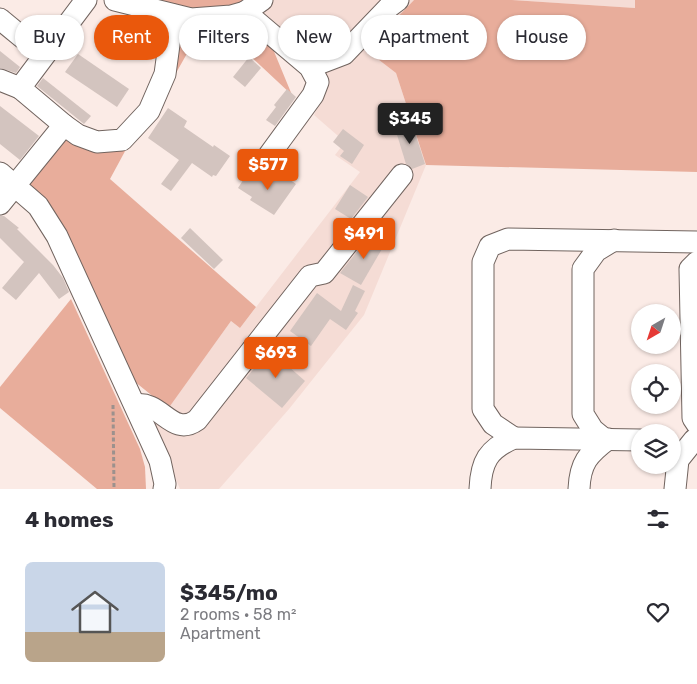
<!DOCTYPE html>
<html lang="en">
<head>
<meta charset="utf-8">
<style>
  body { margin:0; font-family:Rubik,sans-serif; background:#f7f7f7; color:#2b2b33; height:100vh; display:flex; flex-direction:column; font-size:19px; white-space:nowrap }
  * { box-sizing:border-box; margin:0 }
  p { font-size:16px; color:#7c7c81 }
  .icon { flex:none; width:28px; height:28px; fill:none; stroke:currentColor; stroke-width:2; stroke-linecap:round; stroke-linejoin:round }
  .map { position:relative; height:489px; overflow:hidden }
  .drawer { display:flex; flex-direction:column; background:#fff; flex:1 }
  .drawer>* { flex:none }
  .banner { position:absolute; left:15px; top:15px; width:668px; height:45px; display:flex; gap:10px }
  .needle { width:32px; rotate:219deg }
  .controls { position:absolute; left:631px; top:304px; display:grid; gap:10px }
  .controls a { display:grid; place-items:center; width:50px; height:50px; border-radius:50%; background:#fff; box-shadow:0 1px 4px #0004; font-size:25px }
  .price { position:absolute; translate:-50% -42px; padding:0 11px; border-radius:5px; background:#ea580c; color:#fff; font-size:16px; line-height:32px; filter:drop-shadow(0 1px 2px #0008) }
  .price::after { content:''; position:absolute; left:50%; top:30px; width:15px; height:11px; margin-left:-8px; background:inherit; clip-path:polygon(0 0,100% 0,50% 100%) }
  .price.current { background:#222; color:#fff }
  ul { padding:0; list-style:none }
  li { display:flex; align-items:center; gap:15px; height:125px; padding:0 25px }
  li span { display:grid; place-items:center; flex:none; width:140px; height:100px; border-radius:8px; color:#555 }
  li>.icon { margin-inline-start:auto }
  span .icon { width:60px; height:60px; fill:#fffc; stroke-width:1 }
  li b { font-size:21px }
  h2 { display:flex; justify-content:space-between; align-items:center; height:60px; padding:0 25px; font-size:21px }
  .chip { padding:0 18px; border-radius:22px; background:#fff; box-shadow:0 1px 4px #0004; font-size:18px; line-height:45px }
  .chip.current { background:#ea580c; color:#fff }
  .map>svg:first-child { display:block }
</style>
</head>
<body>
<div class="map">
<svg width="697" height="489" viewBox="0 0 697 489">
  <rect width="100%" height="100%" fill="#fbebe6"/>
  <!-- built -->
  <g fill="#f5dcd5">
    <polygon points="255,0 414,0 366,50 396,73 426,165 364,315 289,409 219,489 180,489 154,427 231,321 240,328 360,172 335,155 345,142 314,115 325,91 317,57 252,3"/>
    <polygon points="512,0 635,0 635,8"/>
  </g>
  <!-- green -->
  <g fill="#e8ad9b">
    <polygon points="142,0 255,0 191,15"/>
    <polygon points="414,0 512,0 635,8 635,0 697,0 697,172 426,165 396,73 366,50"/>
    <polygon points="241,21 268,37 292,95 247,53 198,34 167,89 180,22"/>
    <polygon points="69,137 130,142 110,179 256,307 240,328 231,321 170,406 155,398 129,377 29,186 63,142"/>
    <polygon points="71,299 140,449 145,467 146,489 97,489 0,408 0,387"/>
  </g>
  <!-- building -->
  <g fill="#d3c4bf">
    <polygon points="128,16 140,19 137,35 132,44 121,39 126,29"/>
    <polygon points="0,51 20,67 16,73 0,68"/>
    <polygon points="78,54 129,89 117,107 65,72"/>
    <polygon points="249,57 261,68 245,87 233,77"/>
    <polygon points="43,78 91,116 84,124 37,86"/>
    <polygon points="287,89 296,97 275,126 266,120 276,107 274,105"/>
    <polygon points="0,106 39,136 20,160 0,144"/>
    <polygon points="168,108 187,121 184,127 213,147 214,145 230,156 216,176 213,175 212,177 192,163 171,191 161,184 179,160 148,138"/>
    <polygon points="411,120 425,164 412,169 406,164 394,125"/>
    <polygon points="343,129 364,145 352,164 340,156 344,151 333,142"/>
    <polygon points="274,169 296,184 274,215 250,200 252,197 238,188 247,174 252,179 258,181 264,180"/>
    <polygon points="350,185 368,197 351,219 335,209"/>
    <polygon points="0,216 4,216 19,228 17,229 53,265 63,278 69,292 59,299 39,273 16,300 2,288 24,262 0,238"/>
    <polygon points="190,228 223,260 214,269 181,238"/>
    <polygon points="371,234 386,242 361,285 340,273"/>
    <polygon points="353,285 365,291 355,311 358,313 346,330 330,319 311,346 290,331 317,293 341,311"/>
    <polygon points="270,350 305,381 282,408 246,378"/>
  </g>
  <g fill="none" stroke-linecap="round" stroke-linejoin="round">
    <defs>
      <g id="minor">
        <polyline points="115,0 191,19 231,16 245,12 262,0"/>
        <polyline points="245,12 310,67 318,82 313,95 259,169"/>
        <polyline points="0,19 23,38"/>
        <polyline points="310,67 344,54 390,6 398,0"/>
        <polyline points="0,80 20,88"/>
        <polyline points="64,125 78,135 97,142 122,140 149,111 165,74 173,15"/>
        <polyline points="0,173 38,206 57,236 160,461 165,484 164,489"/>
        <polyline points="0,204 64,125 20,88 86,0"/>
        <polyline points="697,262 690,269 693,418 697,424"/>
        <path d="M 135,405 C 161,400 172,438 197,420 L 310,276 L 324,273 L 402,175"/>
        <polyline points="514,438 493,424 483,409 483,262 490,246 508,239 697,242"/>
        <polyline points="604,439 593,430 583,414 583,269 596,251 614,240"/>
        <path d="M 480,489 C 481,462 488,449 514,438 L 640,440"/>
        <path d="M 579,489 C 580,463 588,454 608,439"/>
        <polyline points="675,489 678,460 694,440"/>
      </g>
    </defs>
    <!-- minor casing -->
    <use href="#minor" stroke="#71645f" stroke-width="23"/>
    <!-- path -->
    <polyline stroke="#9c918d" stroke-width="3" stroke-dasharray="4 2.5" stroke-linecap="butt" points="113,405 114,489"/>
    <!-- minor -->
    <use href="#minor" stroke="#fff" stroke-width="21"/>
  </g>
</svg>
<div class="controls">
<a><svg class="needle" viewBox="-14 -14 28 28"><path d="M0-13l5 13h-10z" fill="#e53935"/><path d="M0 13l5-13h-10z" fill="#7c7c81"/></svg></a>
<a><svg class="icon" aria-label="locate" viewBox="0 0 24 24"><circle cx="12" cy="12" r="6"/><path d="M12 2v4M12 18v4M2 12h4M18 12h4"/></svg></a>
<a><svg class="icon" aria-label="layers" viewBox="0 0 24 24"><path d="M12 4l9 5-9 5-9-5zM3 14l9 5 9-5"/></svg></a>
</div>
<b class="price current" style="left:410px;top:145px">$345</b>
<b class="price" style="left:268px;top:191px">$577</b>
<b class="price" style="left:364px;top:260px">$491</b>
<b class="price" style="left:276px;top:379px">$693</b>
<div class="banner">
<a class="chip">Buy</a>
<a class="chip current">Rent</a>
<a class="chip">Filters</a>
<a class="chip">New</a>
<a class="chip">Apartment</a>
<a class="chip">House</a>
</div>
</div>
<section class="drawer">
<h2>4 homes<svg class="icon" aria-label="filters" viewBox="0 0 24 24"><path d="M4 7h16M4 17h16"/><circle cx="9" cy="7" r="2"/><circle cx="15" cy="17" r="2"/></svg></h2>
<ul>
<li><span style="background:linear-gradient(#c9d6e8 70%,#b9a48a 0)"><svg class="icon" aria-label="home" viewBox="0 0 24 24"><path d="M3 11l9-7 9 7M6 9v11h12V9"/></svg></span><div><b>$345/mo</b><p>2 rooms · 58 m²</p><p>Apartment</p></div><svg class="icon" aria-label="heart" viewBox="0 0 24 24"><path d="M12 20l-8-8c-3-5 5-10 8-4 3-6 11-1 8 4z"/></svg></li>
</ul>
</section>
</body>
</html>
